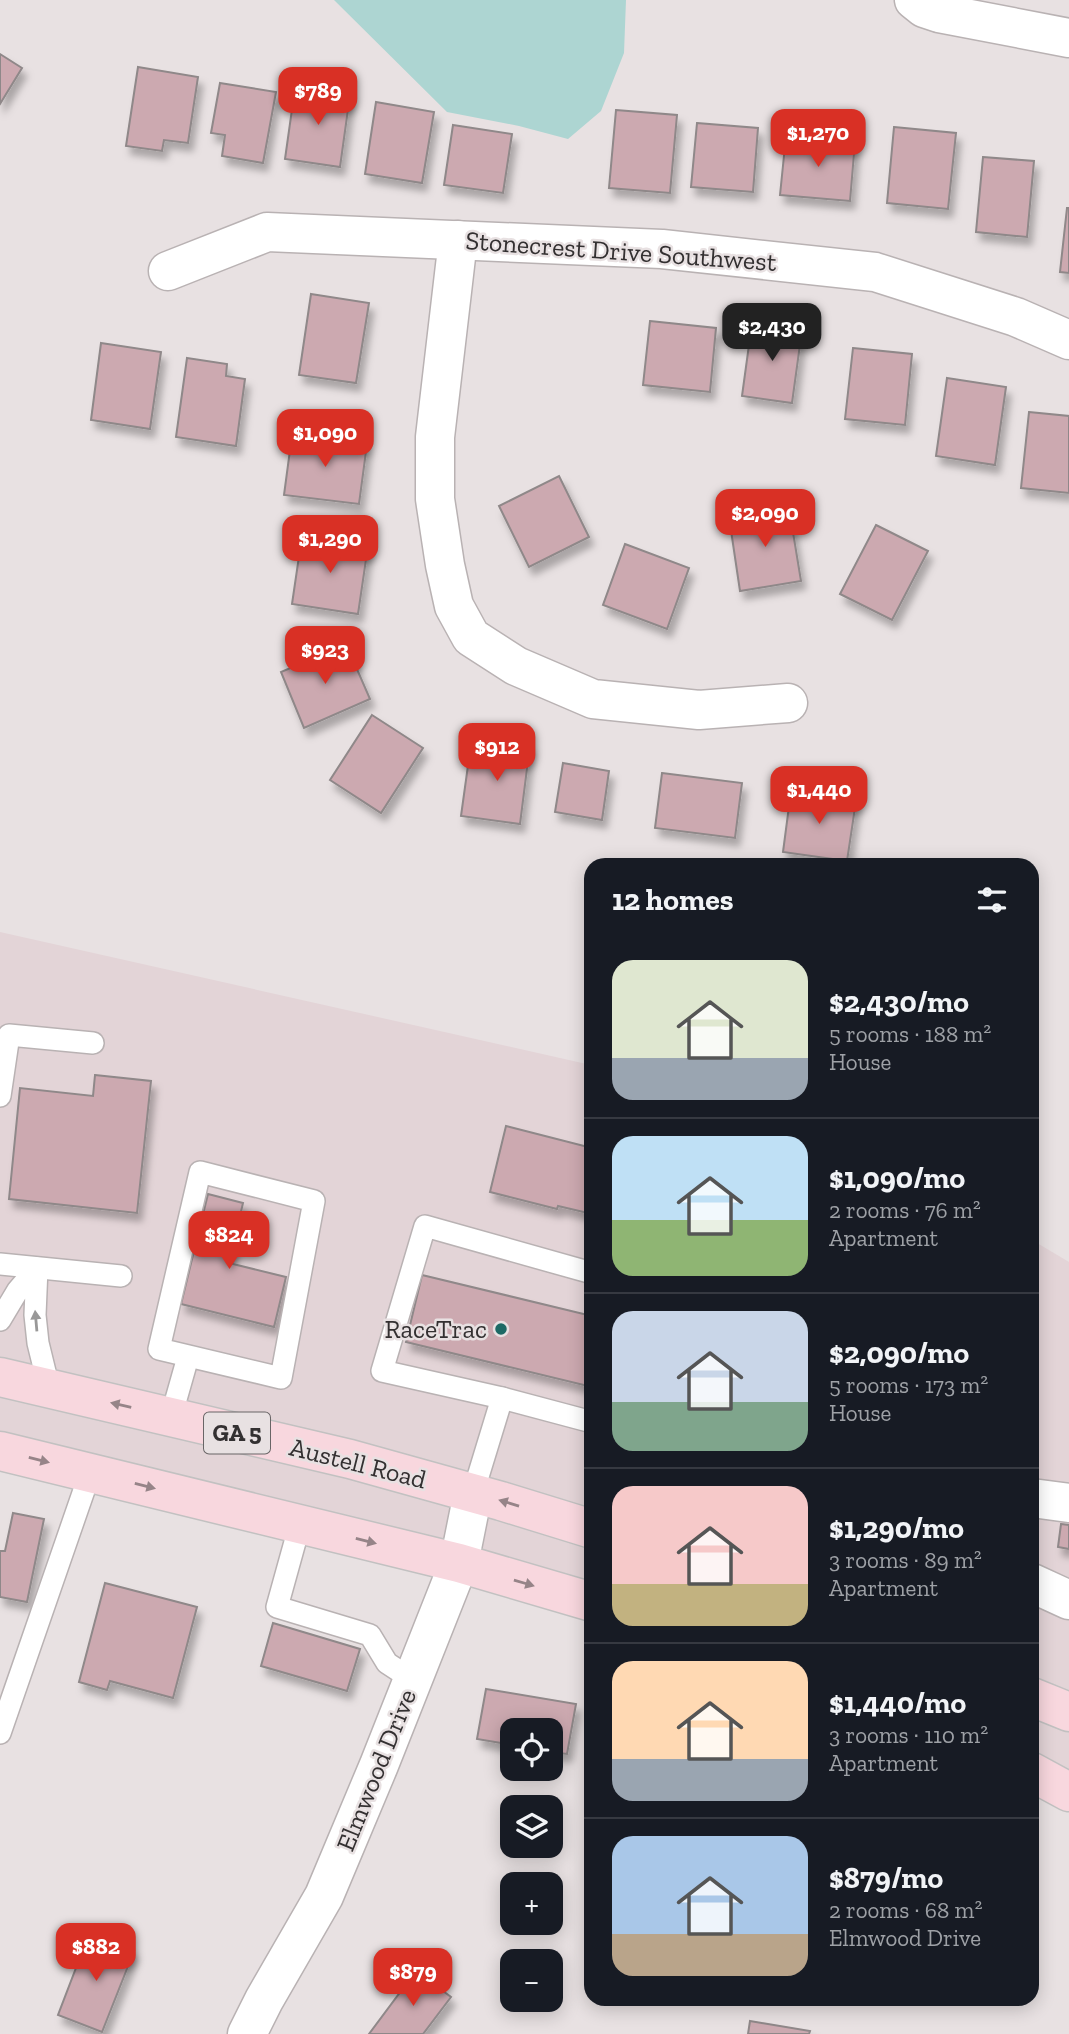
<!DOCTYPE html>
<html lang="en">
<head>
<meta charset="utf-8">
<style>
  body { margin:0; font-family:"Zilla Slab",serif; background:#20242c; color:#f1f3f6; height:100vh; display:flex; flex-direction:column; font-size:26px; white-space:nowrap }
  * { box-sizing:border-box; margin:0 }
  p { font-size:23px; color:#9ea1a6 }
  .icon { flex:none; width:38px; height:38px; fill:none; stroke:currentColor; stroke-width:2; stroke-linecap:round; stroke-linejoin:round }
  .map { position:relative; flex:1; overflow:hidden }
  .sheet { position:absolute; left:584px; top:858px; width:455px; height:1148px; display:flex; flex-direction:column; background:#171b24; border-radius:21px; box-shadow:0 4px 18px #0003 }
  .sheet>* { flex:none }
  .tools { position:absolute; left:500px; top:1718px; display:grid; gap:14px }
  .tools a { display:grid; place-items:center; width:63px; height:63px; border-radius:14px; background:#171b24; box-shadow:0 4px 18px #0003; font-size:35px }
  .price { position:absolute; translate:-50% -60px; padding:0 16px; border-radius:14px; background:#d93025; color:#fff; font-size:23px; line-height:46px; filter:drop-shadow(0 2px 4px #0008) }
  .price::after { content:''; position:absolute; left:50%; top:42px; width:21px; height:16px; margin-left:-10px; background:inherit; clip-path:polygon(0 0,100% 0,50% 100%) }
  .price.selected { background:#222; color:#fff }
  ul { padding:0; list-style:none }
  li { display:flex; align-items:center; gap:21px; height:175px; padding:0 28px }
  li+li { border-top:2px solid #363941 }
  li span { display:grid; place-items:center; flex:none; width:196px; height:140px; border-radius:21px; color:#555 }
  li>.icon { margin-inline-start:auto }
  span .icon { width:84px; height:84px; fill:#fffc; stroke-width:1 }
  li b { font-size:30px }
  h2 { display:flex; justify-content:space-between; align-items:center; height:84px; padding:0 28px; font-size:30px }
  .map>svg:first-child { display:block }
</style>
</head>
<body>
<div class="map">
<svg width="1069" height="2034" viewBox="0 0 1069 2034">
  <defs>
    <filter id="shadow"><feDropShadow dx="4.5" dy="8" stdDeviation="3.5" flood-color="#0004"/></filter>
  </defs>
  <rect width="100%" height="100%" fill="#e8e1e2"/>
  <!-- built -->
  <g fill="#e3d4d7">
    <polygon points="0,932 591,1065 591,1621 0,1444"/>
    <polygon points="1032,1240 1069,1262 1069,1794 1033,1780"/>
  </g>
  <!-- water -->
  <polygon fill="#add5d2" points="334,0 626,0 624,53 601,111 568,139 519,126 447,112"/>
  <!-- building -->
  <g fill="#cca9b0" stroke="#8f8889" stroke-width="2" filter="url(#shadow)">
    <polygon points="0,54 22,68 0,104"/>
    <polygon points="138,67 198,77 188,143 164,140 162,151 126,146"/>
    <polygon points="220,83 276,92 263,163 222,156 225,135 211,133"/>
    <polygon points="295,88 350,95 340,167 285,159"/>
    <polygon points="376,102 434,112 422,183 365,174"/>
    <polygon points="616,110 677,115 670,193 609,188"/>
    <polygon points="697,123 758,128 753,192 691,187"/>
    <polygon points="453,125 512,134 503,193 444,185"/>
    <polygon points="894,127 956,133 948,209 887,203"/>
    <polygon points="786,136 855,142 850,201 780,195"/>
    <polygon points="983,157 1034,161 1027,237 976,232"/>
    <polygon points="1067,208 1069,208 1069,273 1060,272"/>
    <polygon points="311,294 369,303 356,383 299,375"/>
    <polygon points="650,321 716,328 710,392 643,385"/>
    <polygon points="752,323 802,330 792,403 742,396"/>
    <polygon points="101,343 161,352 150,429 91,420"/>
    <polygon points="853,348 912,354 905,425 845,419"/>
    <polygon points="187,358 227,364 226,376 245,379 236,446 176,437"/>
    <polygon points="947,378 1006,387 995,465 936,456"/>
    <polygon points="1029,412 1069,416 1069,493 1021,488"/>
    <polygon points="292,435 367,444 359,504 284,495"/>
    <polygon points="559,476 589,537 529,567 499,506"/>
    <polygon points="789,508 801,581 740,591 729,517"/>
    <polygon points="876,525 928,551 892,620 840,594"/>
    <polygon points="302,536 368,546 358,614 292,604"/>
    <polygon points="625,544 689,568 667,629 603,605"/>
    <polygon points="346,644 370,699 304,728 281,672"/>
    <polygon points="372,715 423,748 381,813 330,780"/>
    <polygon points="492,740 530,745 520,824 461,816 470,751 490,754"/>
    <polygon points="563,763 609,771 602,820 555,812"/>
    <polygon points="662,773 742,783 735,838 655,828"/>
    <polygon points="791,791 856,801 847,861 783,852"/>
    <polygon points="95,1075 151,1081 137,1213 9,1199 20,1088 93,1096"/>
    <polygon points="506,1126 592,1148 592,1214 558,1206 557,1209 490,1192"/>
    <polygon points="208,1194 243,1203 229,1263 286,1277 274,1327 181,1304"/>
    <polygon points="422,1275 592,1316 592,1387 406,1342"/>
    <polygon points="13,1513 44,1519 27,1602 0,1597 0,1551 5,1551"/>
    <polygon points="1061,1524 1069,1525 1069,1549 1058,1547"/>
    <polygon points="105,1583 197,1607 173,1698 110,1681 107,1690 79,1682"/>
    <polygon points="273,1623 360,1649 347,1691 261,1666"/>
    <polygon points="486,1689 576,1704 567,1754 551,1752 551,1731 513,1731 513,1745 477,1739"/>
    <polygon points="89,1934 134,1951 102,2032 58,2015"/>
    <polygon points="416,1971 451,1997 423,2034 369,2034"/>
    <polygon points="750,2021 810,2031 809,2034 748,2034"/>
  </g>
  <g fill="none" stroke-linecap="round" stroke-linejoin="round">
    <defs>
      <g id="service">
        <polyline points="0,1096 9,1035 93,1043"/>
        <polygon points="200,1172 314,1201 281,1378 159,1349"/>
        <polyline points="0,1264 121,1276"/>
        <polyline points="592,1273 425,1226 382,1371 502,1398 592,1422"/>
        <polyline points="0,1320 18,1290 37,1268 35,1315 38,1343 49,1388"/>
        <polyline points="171,1417 188,1357"/>
        <polyline points="473,1493 502,1398"/>
        <polyline points="300,1524 277,1607 370,1635 387,1663 413,1680"/>
        <polyline points="0,1733 90,1473"/>
      </g>
      <g id="minor">
        <polyline points="914,0 924,8 939,13 1069,38"/>
        <polyline points="458,240 435,437 435,499 445,565 454,606 471,637 516,666 593,699 699,710 788,703"/>
        <polyline points="168,271 267,232 662,249 875,272 1016,317 1069,340"/>
        <polyline points="1032,1498 1069,1503"/>
        <polyline points="1032,1583 1069,1600"/>
        <polyline points="247,2034 264,2000 324,1896 379,1765 459,1563 473,1493"/>
      </g>
      <g id="primary">
        <polyline points="0,1377 350,1459 501,1501 592,1529"/>
        <polyline points="0,1451 459,1563 592,1602"/>
        <polyline points="1032,1697 1069,1712"/>
        <polyline points="1032,1772 1069,1792"/>
      </g>
    </defs>
    <!-- service casing -->
    <use href="#service" stroke="#b9b2b3" stroke-width="24"/>
    <!-- minor casing -->
    <use href="#minor" stroke="#b9b2b3" stroke-width="41"/>
    <!-- primary casing -->
    <use href="#primary" stroke="#c2c1c1" stroke-width="41"/>
    <!-- service -->
    <use href="#service" stroke="#fff" stroke-width="21"/>
    <!-- minor -->
    <use href="#minor" stroke="#fff" stroke-width="38"/>
    <!-- primary -->
    <use href="#primary" stroke="#f8d7de" stroke-width="38"/>
  </g>
  <!-- one-way arrows -->
  <defs><path id="oneway-solid" d="M-6-.8H1V-3.2L6.5 0L1 3.2V.8H-6Z" transform="scale(1.75)"/></defs>
  <use fill="#999898" href="#oneway-solid" transform="translate(36 1321) rotate(-95)"/>
  <g fill="#968488">
    <use href="#oneway-solid" transform="translate(121 1405) rotate(-167)"/>
    <use href="#oneway-solid" transform="translate(39 1460) rotate(14)"/>
    <use href="#oneway-solid" transform="translate(145 1486) rotate(14)"/>
    <use href="#oneway-solid" transform="translate(509 1503) rotate(-163)"/>
    <use href="#oneway-solid" transform="translate(366 1541) rotate(14)"/>
    <use href="#oneway-solid" transform="translate(524 1583) rotate(16)"/>
  </g>
  <!-- markers -->
  <circle fill="#1d6965" stroke="#e8e1e2" stroke-width="2.5" cx="501" cy="1329" r="7"/>
  <g text-anchor="middle" stroke-width="5" stroke-linejoin="round" paint-order="stroke">
    <!-- shield labels -->
    <rect fill="#e8e1e2" stroke="#696566" stroke-width="2" x="204" y="1412.5" width="66" height="41" rx="5"/>
    <g font-size="24" font-weight="bold" fill="#333031">
      <text x="237" y="1441">GA 5</text>
    </g>
    <!-- street labels -->
    <g font-size="26" fill="#333031" stroke="#e8e1e2">
      <text transform="translate(621 251) rotate(4)" y="9">Stonecrest Drive Southwest</text>
      <text transform="translate(358 1463) rotate(14)" y="9">Austell Road</text>
      <text transform="translate(376 1770) rotate(-68)" y="9">Elmwood Drive</text>
    </g>
    <!-- poi labels -->
    <g font-size="26" fill="#333031" stroke="#e8e1e2" text-anchor="end">
      <text x="487" y="1338">RaceTrac</text>
    </g>
  </g>
</svg>
<div class="tools">
<a><svg class="icon" aria-label="locate" viewBox="0 0 24 24"><circle cx="12" cy="12" r="6"/><path d="M12 2v4M12 18v4M2 12h4M18 12h4"/></svg></a>
<a><svg class="icon" aria-label="layers" viewBox="0 0 24 24"><path d="M12 4l9 5-9 5-9-5zM3 14l9 5 9-5"/></svg></a>
<a>+</a>
<a>−</a>
</div>
<b class="price" style="left:318px;top:127px">$789</b>
<b class="price" style="left:818px;top:169px">$1,270</b>
<b class="price selected" style="left:772px;top:363px">$2,430</b>
<b class="price" style="left:325px;top:469px">$1,090</b>
<b class="price" style="left:765px;top:549px">$2,090</b>
<b class="price" style="left:330px;top:575px">$1,290</b>
<b class="price" style="left:325px;top:686px">$923</b>
<b class="price" style="left:497px;top:783px">$912</b>
<b class="price" style="left:819px;top:826px">$1,440</b>
<b class="price" style="left:229px;top:1271px">$824</b>
<b class="price" style="left:96px;top:1983px">$882</b>
<b class="price" style="left:413px;top:2008px">$879</b>
<section class="sheet">
<h2>12 homes<svg class="icon" aria-label="filters" viewBox="0 0 24 24"><path d="M4 7h16M4 17h16"/><circle cx="9" cy="7" r="2"/><circle cx="15" cy="17" r="2"/></svg></h2>
<ul>
<li><span style="background:linear-gradient(#dfe7d0 70%,#9aa5b1 0)"><svg class="icon" aria-label="home" viewBox="0 0 24 24"><path d="M3 11l9-7 9 7M6 9v11h12V9"/></svg></span><div><b>$2,430/mo</b><p>5 rooms · 188 m²</p><p>House</p></div></li>
<li><span style="background:linear-gradient(#bfe0f5 60%,#8fb573 0)"><svg class="icon" aria-label="home" viewBox="0 0 24 24"><path d="M3 11l9-7 9 7M6 9v11h12V9"/></svg></span><div><b>$1,090/mo</b><p>2 rooms · 76 m²</p><p>Apartment</p></div></li>
<li><span style="background:linear-gradient(#c9d6e8 65%,#7fa58c 0)"><svg class="icon" aria-label="home" viewBox="0 0 24 24"><path d="M3 11l9-7 9 7M6 9v11h12V9"/></svg></span><div><b>$2,090/mo</b><p>5 rooms · 173 m²</p><p>House</p></div></li>
<li><span style="background:linear-gradient(#f6c9c9 70%,#c2b280 0)"><svg class="icon" aria-label="home" viewBox="0 0 24 24"><path d="M3 11l9-7 9 7M6 9v11h12V9"/></svg></span><div><b>$1,290/mo</b><p>3 rooms · 89 m²</p><p>Apartment</p></div></li>
<li><span style="background:linear-gradient(#ffd9b3 70%,#9aa5b1 0)"><svg class="icon" aria-label="home" viewBox="0 0 24 24"><path d="M3 11l9-7 9 7M6 9v11h12V9"/></svg></span><div><b>$1,440/mo</b><p>3 rooms · 110 m²</p><p>Apartment</p></div></li>
<li><span style="background:linear-gradient(#a9c7e8 70%,#b9a48a 0)"><svg class="icon" aria-label="home" viewBox="0 0 24 24"><path d="M3 11l9-7 9 7M6 9v11h12V9"/></svg></span><div><b>$879/mo</b><p>2 rooms · 68 m²</p><p>Elmwood Drive</p></div></li>
</ul>
</section>
</div>
</body>
</html>
